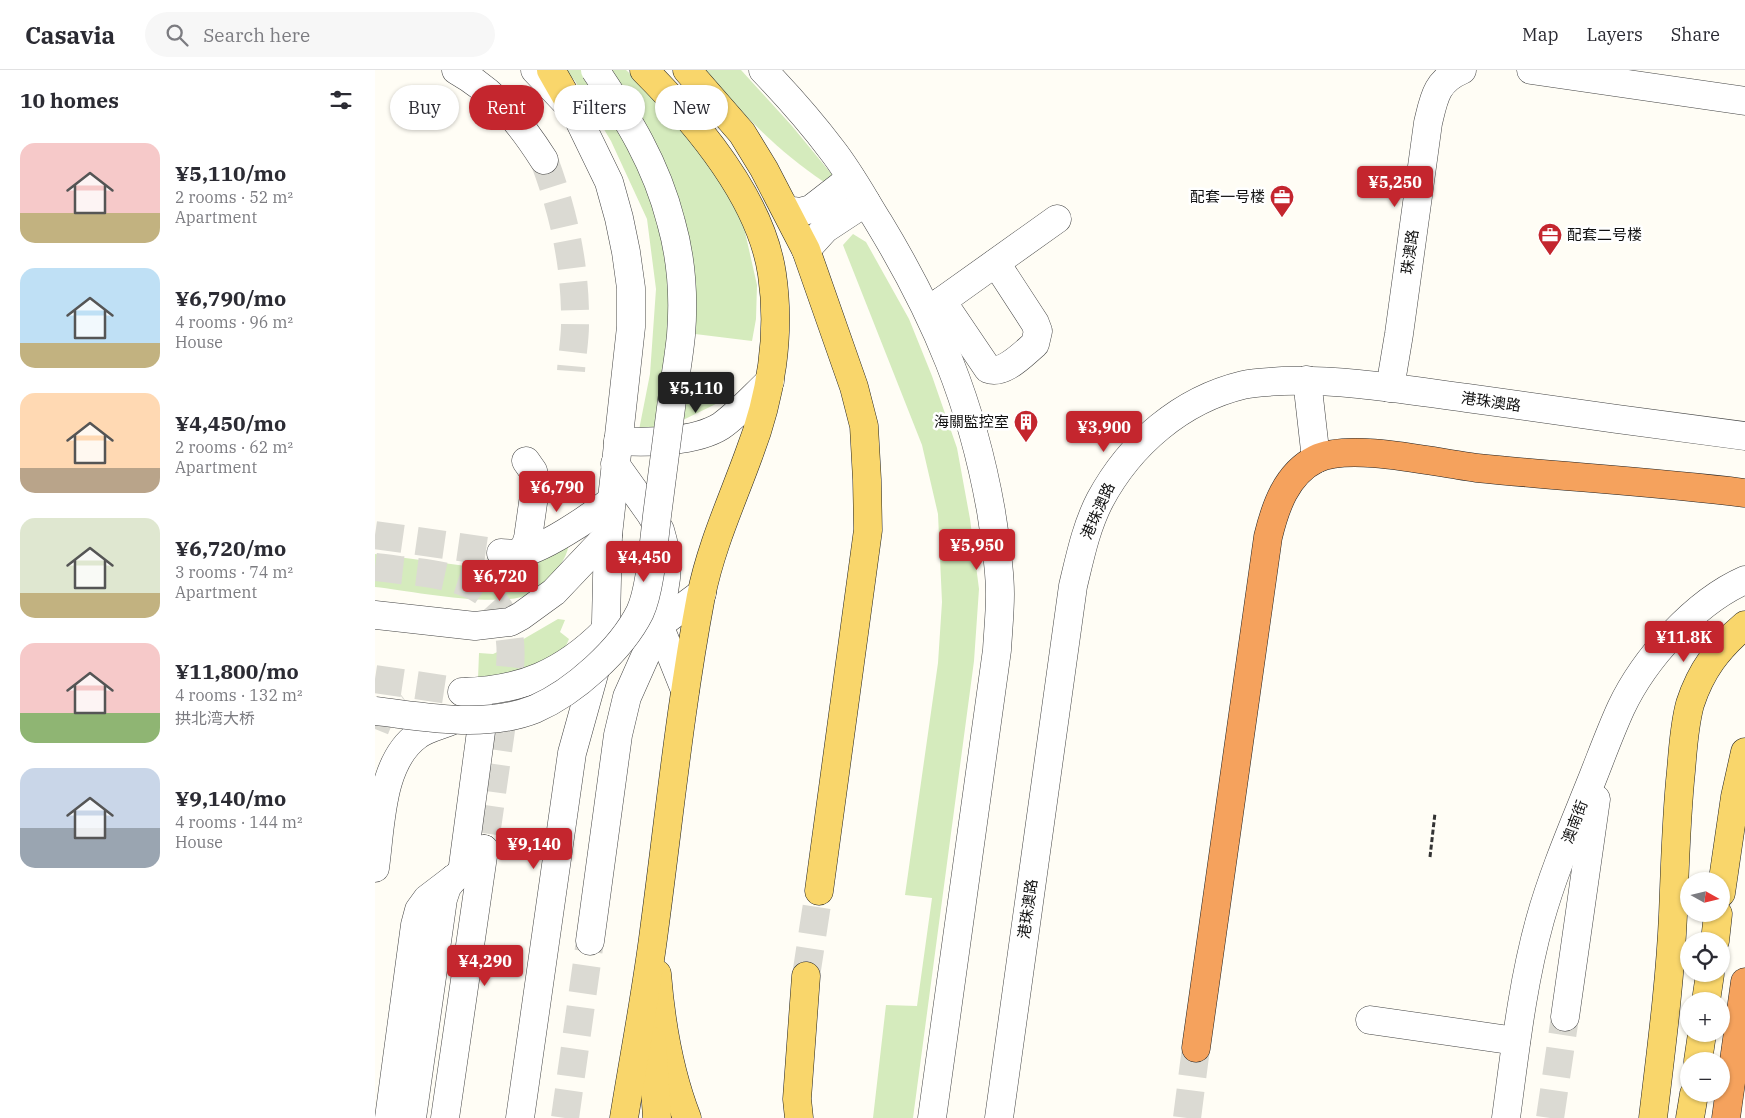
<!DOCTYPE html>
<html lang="en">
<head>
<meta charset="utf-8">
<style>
  body { margin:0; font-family:"IBM Plex Serif","Noto Sans SC",serif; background:#f7f7f7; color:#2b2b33; height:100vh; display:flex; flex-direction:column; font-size:19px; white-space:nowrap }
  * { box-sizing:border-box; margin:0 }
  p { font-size:16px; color:#7c7c81 }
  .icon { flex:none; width:28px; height:28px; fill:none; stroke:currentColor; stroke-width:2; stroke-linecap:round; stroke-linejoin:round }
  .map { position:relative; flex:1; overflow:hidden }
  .side { display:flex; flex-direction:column; background:#fff; width:375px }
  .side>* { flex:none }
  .banner { position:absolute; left:15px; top:15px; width:475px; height:45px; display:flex; gap:10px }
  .needle { width:32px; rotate:98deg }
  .controls { position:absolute; left:1305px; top:802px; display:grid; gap:10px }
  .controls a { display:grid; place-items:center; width:50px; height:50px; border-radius:50%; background:#fff; box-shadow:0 1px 4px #0004; font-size:25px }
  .price { position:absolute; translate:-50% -42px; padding:0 11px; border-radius:5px; background:#c4262e; color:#fff; font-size:16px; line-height:32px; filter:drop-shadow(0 1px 2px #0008) }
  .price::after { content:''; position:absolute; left:50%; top:30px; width:15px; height:11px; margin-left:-8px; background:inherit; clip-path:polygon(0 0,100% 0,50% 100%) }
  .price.current { background:#222; color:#fff }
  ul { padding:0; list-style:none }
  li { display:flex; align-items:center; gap:15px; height:125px; padding:0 20px }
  li span { display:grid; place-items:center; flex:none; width:140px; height:100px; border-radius:15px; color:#555 }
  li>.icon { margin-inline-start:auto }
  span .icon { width:60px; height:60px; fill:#fffc; stroke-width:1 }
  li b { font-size:21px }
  h2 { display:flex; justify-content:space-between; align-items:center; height:60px; padding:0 20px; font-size:21px }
  .pill { padding:0 18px; border-radius:22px; background:#fff; box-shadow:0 1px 4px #0004; font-size:18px; line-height:45px }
  .pill.current { background:#c4262e; color:#fff }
  header { display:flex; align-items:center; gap:30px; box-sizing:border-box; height:70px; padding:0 25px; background:#fff; border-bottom:1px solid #e1e1e2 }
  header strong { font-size:24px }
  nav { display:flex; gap:28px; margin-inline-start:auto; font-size:18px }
  .search { width:350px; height:45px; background:#f7f7f7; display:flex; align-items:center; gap:12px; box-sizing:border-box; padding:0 18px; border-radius:28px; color:#7c7c81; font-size:19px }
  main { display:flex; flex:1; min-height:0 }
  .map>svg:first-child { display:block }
</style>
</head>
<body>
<header>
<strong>Casavia</strong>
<div class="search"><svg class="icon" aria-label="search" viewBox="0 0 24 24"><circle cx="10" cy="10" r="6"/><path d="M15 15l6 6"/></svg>Search here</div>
<nav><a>Map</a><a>Layers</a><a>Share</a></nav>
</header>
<main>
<section class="side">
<h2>10 homes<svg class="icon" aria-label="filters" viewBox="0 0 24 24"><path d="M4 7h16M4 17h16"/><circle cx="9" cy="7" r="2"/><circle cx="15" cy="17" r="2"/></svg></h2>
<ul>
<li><span style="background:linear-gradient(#f6c9c9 70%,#c2b280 0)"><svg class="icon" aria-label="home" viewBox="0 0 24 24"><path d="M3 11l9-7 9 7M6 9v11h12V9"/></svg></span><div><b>¥5,110/mo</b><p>2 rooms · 52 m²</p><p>Apartment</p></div></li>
<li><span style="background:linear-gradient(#bfe0f5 75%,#c2b280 0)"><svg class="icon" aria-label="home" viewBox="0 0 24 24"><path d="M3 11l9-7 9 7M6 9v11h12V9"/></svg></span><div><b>¥6,790/mo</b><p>4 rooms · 96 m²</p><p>House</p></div></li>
<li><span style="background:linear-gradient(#ffd9b3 75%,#b9a48a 0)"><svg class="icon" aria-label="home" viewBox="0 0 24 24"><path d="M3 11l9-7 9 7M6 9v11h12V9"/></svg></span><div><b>¥4,450/mo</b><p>2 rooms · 62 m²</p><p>Apartment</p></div></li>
<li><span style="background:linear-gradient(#dfe7d0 75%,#c2b280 0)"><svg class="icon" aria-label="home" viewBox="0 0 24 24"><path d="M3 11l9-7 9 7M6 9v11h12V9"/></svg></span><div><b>¥6,720/mo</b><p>3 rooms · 74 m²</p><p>Apartment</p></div></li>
<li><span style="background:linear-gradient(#f6c9c9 70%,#8fb573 0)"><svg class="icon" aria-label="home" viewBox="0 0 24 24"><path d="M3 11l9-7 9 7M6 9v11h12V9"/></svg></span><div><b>¥11,800/mo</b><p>4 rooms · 132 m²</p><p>拱北湾大桥</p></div></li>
<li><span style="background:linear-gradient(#c9d6e8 60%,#9aa5b1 0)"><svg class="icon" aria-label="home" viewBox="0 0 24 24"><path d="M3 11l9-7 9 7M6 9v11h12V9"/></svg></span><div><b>¥9,140/mo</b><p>4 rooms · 144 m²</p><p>House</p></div></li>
</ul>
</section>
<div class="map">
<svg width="1370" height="1048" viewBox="0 0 1370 1048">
  <rect width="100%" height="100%" fill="#fffdf5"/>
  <!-- green -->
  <g fill="#d5ebbd">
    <polygon points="190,0 251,0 281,28 330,84 365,140 382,215 381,249 377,271 320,264 310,326 347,331 308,350 269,361 264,360 275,304 281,219 272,149 236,71 200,11"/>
    <path d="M 329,0 L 366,0 L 417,56 L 459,107 L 449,112 C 402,81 365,41 329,0 Z"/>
    <polygon points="478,164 491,172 534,249 557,306 582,378 595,449 604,519 599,591 538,1048 498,1048 511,935 542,936 557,828 530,825 563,593 567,532 563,444 547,375 468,175"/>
    <path d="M 194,474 C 191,491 180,503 167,514 C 164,517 160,522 156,524 C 123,539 37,521 0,517 L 0,484 L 129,501 L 130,496 Z"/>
    <polygon points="183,549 190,550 185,562 194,569 190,578 144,604 103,609 104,583 118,584 140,574"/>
  </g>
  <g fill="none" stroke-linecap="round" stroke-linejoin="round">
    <!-- minor-tunnel -->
    <g stroke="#dbdad3" stroke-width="28" stroke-dasharray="28 14" stroke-linecap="butt">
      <path d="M 169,90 C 189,143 201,198 200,255 C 200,270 197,286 196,301"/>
      <polyline points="0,465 126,483"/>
      <path d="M 0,497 C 69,506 143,503 135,597 L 109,779"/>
      <polyline points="0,609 87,622"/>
      <polyline points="0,659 4,649 30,630"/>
      <polyline points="190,1048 215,871"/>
      <polyline points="1175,1048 1190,947"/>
    </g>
    <!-- major-tunnel -->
    <polyline stroke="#dbdad3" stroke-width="28" stroke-dasharray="28 14" stroke-linecap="butt" points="431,906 444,821"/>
    <!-- highway-tunnel -->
    <polyline stroke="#dbdad3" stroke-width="28" stroke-dasharray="28 14" stroke-linecap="butt" points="812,1048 821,978"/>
    <defs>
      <g id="minor">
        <path d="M 81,0 C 120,22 145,52 169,90"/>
        <path d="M 388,0 C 412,25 436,52 457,80 C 475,103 489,129 504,153 C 561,247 597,333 616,441 C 620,468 625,496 625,524 C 625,543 623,562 622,580 L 557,1048"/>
        <polyline points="1156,0 1370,31"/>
        <polyline points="409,136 413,140 425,142 436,139 476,108"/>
        <polyline points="431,180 450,159 491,132"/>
        <path d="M 567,231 L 613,299 C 629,305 648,284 660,274 L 663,261 L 660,253 L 621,193"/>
        <polyline points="553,241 682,149"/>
        <polyline points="932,310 941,389"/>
        <path d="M 1015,318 L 1024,264 L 1053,53 C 1059,28 1061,11 1087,0"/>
        <path d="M 243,371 C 272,373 321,372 346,356 C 364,343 379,326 395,311"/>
        <polyline points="240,394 275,443 285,460 288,471 292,495 291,508 284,555 310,620"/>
        <path d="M 126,483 C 131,483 136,484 141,484 C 165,482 217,446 236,431"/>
        <polyline points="142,484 150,477 153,468 161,412 158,401 151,391"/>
        <polyline points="0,545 100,556 135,552 146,546 179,522 233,465"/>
        <path d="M 87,622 C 146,621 188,603 230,561"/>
        <path d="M 0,798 C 6,756 5,692 43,665 C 52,658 68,655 78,650"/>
        <path d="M 87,803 L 107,654 C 106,639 102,633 92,622"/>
        <polyline points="215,871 243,665 252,627 284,555 327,523"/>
        <polyline points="1190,947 1221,729"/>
        <polyline points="995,950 1141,971"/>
        <polyline points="14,1048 40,855 44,840 52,829 94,797 102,791 109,779"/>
        <polyline points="37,1048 68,829 72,817 78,809"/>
        <polyline points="70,1048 109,779"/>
        <polyline points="145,1048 197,683 229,568 231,552 233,465 256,257 256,218 251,182 244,148 234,112 200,42 160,0"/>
        <path d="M 624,1048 L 698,516 C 705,487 711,457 725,430 C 755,374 806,330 868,315 C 881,312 895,312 908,311 C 969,309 1031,320 1092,328 C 1185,341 1277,354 1370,366"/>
        <path d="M 1131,1048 C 1140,982 1147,915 1165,850 C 1178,803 1198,757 1216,712 C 1226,687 1235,662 1246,638 C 1269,589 1320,532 1370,510"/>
      </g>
      <g id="major">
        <polyline points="176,0 200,42"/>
        <polyline points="312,0 367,63 389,99 431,180 479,317 489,356 492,410 493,460 444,821"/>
        <polyline points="1346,823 1360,727 1370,682"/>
        <polyline points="1340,871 1343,844"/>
        <path d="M 282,904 C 286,953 294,1002 312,1048"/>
        <polyline points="1331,931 1335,904"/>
        <polyline points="277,971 282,1048"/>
        <polyline points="1323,991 1327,964"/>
        <path d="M 249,1048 C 259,986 271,924 279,861 C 294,749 305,637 326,526 C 336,476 357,431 374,384 C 396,327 406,264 397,204 C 386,128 321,52 269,0"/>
        <polyline points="424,1048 422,1029 431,906"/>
        <path d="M 1278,1048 C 1286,980 1295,913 1298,845 C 1300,797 1301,749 1306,701 C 1308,679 1309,656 1315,634 C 1326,600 1343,578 1370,555"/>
        <polyline points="1315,1048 1319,1024"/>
      </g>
      <g id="highway">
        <path d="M 821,978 L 893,467 C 900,438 911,404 941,389 C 976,372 1061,393 1102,398 C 1191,407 1281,412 1370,423"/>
        <polyline points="1351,1048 1370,912"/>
      </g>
    </defs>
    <!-- minor casing -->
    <use href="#minor" stroke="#444" stroke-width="29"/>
    <!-- major casing -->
    <use href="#major" stroke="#222" stroke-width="29"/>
    <!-- highway casing -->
    <use href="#highway" stroke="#222" stroke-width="29"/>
    <!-- path -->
    <polyline stroke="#333" stroke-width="3" stroke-dasharray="5 2.5" stroke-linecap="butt" points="1055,787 1060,743"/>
    <!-- minor -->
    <use href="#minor" stroke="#fff" stroke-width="28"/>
    <!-- major -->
    <use href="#major" stroke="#f9d66b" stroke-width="28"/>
    <!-- highway -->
    <use href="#highway" stroke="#f5a25d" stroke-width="28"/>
    <defs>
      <path id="minor-bridge" d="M 0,641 C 52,647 110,659 160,639 C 199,622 246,580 265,542 C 276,518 279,467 283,438 C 288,402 292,366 297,330 C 300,308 304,286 306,265 C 309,228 306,187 296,152 C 281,93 253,49 220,0"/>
    </defs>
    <!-- minor-bridge casing -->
    <use href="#minor-bridge" stroke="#444" stroke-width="29" stroke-linecap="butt"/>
    <!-- minor-bridge -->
    <use href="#minor-bridge" stroke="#fff" stroke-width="28"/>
  </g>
  <!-- icons -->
  <defs>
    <symbol id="office-pin" viewBox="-11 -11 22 30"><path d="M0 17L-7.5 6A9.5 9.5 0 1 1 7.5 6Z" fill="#c4262e" stroke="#fff"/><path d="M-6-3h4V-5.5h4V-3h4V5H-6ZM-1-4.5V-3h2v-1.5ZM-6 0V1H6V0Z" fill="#fff"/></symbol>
    <symbol id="building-pin" viewBox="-11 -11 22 30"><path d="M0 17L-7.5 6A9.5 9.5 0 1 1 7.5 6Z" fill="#c4262e" stroke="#fff"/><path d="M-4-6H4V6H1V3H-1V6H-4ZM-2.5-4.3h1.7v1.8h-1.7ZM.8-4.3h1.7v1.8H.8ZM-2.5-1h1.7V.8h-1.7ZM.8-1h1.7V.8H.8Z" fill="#fff"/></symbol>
  </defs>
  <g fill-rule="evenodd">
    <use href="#office-pin" x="893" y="113" width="28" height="38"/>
    <use href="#office-pin" x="1161" y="151" width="28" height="38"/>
    <use href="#building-pin" x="637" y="338" width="28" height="38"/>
  </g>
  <g text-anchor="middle" stroke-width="5" stroke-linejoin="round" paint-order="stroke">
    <!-- poi labels -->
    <g font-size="15" fill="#111" stroke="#fff" text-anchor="end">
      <text x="890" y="132">配套一号楼</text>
      <text x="1192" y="170" text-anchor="start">配套二号楼</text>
      <text x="634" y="357">海關監控室</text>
    </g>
    <!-- street labels -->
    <g font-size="15" fill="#111" stroke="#fff">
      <text transform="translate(1035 182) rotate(-82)" y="5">珠澳路</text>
      <text transform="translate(1116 332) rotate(8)" y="5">港珠澳路</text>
      <text transform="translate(723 441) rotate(-66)" y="5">港珠澳路</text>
      <text transform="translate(1200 752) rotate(-69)" y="5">澳南街</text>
      <text transform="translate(653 839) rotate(-82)" y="5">港珠澳路</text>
    </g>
  </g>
</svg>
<div class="controls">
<a><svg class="needle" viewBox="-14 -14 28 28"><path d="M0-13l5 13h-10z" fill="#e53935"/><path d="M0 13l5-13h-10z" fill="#7c7c81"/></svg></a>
<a><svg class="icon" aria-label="locate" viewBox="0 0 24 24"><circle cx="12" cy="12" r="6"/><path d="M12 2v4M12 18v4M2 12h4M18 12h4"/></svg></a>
<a>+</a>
<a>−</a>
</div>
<b class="price" style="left:1020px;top:138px">¥5,250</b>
<b class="price current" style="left:321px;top:344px">¥5,110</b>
<b class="price" style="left:729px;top:383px">¥3,900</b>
<b class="price" style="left:182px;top:443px">¥6,790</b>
<b class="price" style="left:602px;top:501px">¥5,950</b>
<b class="price" style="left:269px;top:513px">¥4,450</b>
<b class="price" style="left:125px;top:532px">¥6,720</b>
<b class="price" style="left:1309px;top:593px">¥11.8K</b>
<b class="price" style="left:159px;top:800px">¥9,140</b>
<b class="price" style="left:110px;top:917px">¥4,290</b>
<div class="banner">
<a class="pill">Buy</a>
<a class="pill current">Rent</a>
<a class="pill">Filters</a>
<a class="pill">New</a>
</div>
</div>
</main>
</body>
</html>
